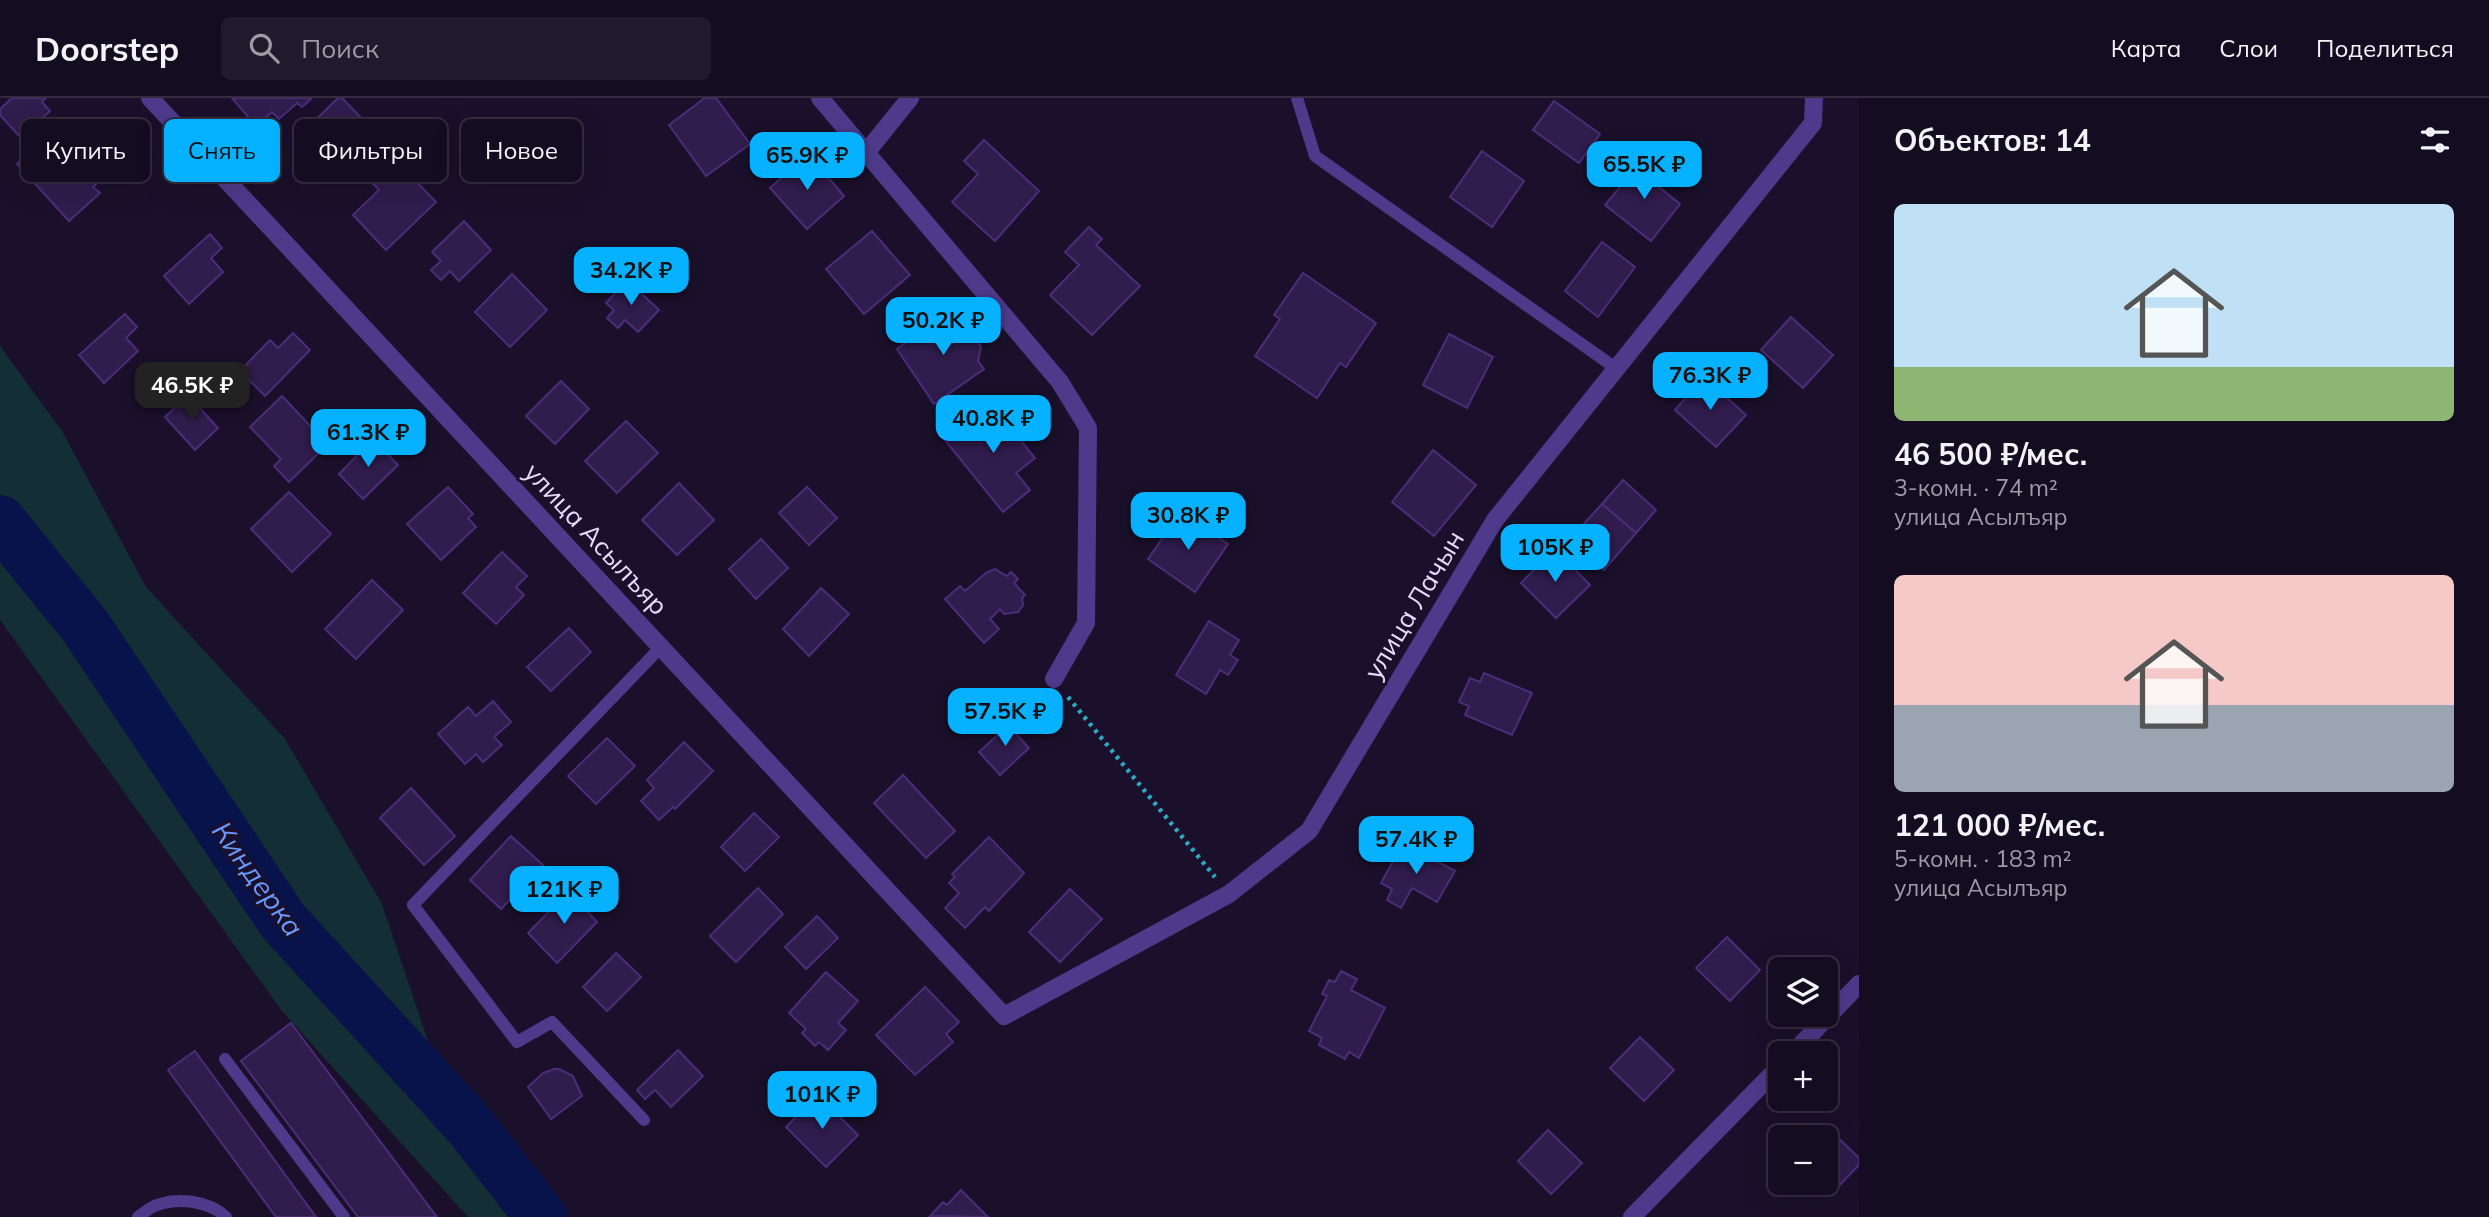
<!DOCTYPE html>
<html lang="ru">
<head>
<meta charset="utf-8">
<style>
  body { margin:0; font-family:Mulish,sans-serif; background:#211a2d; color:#f1f3f6; height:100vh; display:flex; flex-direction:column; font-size:26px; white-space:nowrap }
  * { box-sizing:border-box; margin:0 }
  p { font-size:23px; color:#9d9ba5 }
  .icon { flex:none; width:38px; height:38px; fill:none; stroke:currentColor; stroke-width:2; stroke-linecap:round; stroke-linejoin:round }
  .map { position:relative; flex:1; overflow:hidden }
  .drawer { display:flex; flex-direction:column; background:#140c20; width:630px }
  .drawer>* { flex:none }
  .top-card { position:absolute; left:21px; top:21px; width:665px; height:63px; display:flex; gap:14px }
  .buttons { position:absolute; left:1768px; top:859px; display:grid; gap:14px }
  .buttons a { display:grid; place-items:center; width:70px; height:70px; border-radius:10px; background:#140c20; box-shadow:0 7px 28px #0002,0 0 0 2px #332c3e; font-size:35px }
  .price { position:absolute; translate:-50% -60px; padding:0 16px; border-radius:14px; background:#06b1ff; color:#111; font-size:23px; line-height:46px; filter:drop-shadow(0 2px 4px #0008) }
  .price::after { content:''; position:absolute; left:50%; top:42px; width:21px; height:16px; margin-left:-10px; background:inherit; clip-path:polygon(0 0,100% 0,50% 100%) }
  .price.active { background:#222; color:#fff }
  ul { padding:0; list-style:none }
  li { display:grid; align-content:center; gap:14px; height:371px; padding:0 35px }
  li span { display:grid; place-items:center; height:217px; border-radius:10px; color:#555 }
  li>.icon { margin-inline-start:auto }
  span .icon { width:126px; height:126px; fill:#fffc; stroke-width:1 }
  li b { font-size:30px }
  h2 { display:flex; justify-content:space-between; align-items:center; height:84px; padding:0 35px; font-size:30px }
  .chip { padding:0 24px; border-radius:10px; background:#140c20; box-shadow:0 7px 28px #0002,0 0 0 2px #332c3e; font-size:24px; line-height:63px }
  .chip.active { background:#06b1ff; color:#111 }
  header { display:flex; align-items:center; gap:42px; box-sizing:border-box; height:98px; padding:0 35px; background:#140c20; border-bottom:2px solid #332c3e }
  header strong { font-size:33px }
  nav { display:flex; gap:38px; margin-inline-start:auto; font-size:24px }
  .search { width:490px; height:63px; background:#211a2d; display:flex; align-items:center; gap:18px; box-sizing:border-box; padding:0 24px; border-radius:10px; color:#9d9ba5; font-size:26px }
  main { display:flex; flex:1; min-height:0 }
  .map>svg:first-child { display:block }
</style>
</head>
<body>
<header>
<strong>Doorstep</strong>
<div class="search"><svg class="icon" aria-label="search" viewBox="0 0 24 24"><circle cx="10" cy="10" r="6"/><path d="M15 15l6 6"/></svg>Поиск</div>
<nav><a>Карта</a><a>Слои</a><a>Поделиться</a></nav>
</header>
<main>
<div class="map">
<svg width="1859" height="1119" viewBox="0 0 1859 1119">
  <rect width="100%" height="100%" fill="#1a102b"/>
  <!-- green -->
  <polygon fill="#132f35" points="0,248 62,333 146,489 285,641 382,806 432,955 565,1119 468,1119 282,913 0,522"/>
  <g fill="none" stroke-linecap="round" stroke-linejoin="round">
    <!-- river -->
    <polyline stroke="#09134b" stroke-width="52" points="0,423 85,528 283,823 470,1028 541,1119"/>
  </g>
  <!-- building -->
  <g fill="#301c4d" stroke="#4c2d79" stroke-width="2">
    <polygon points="12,0 46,0 42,4 50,13 21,40 0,17 0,11"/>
    <polygon points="232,0 310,0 311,1 302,9 297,5 279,21 272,14 256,28"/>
    <polygon points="338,0 342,0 373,32 327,77 294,43"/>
    <polygon points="705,0 716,0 750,46 706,78 669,27"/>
    <polygon points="1554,3 1600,36 1579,65 1533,32"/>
    <polygon points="47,38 55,47 62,40 100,82 93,89 100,95 69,123 17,66"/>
    <polygon points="984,42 1039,93 995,143 952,104 978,76 964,63"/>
    <polygon points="1482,53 1524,83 1492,129 1450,99"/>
    <polygon points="388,54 436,104 386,152 353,117 379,92 365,77"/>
    <polygon points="808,56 844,98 807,131 770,90"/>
    <polygon points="1644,60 1667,79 1659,89 1680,106 1651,143 1605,107"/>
    <polygon points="464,123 491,152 459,183 450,173 441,182 431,172 441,163 432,154"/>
    <polygon points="1089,129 1102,141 1096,147 1140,188 1092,237 1050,197 1079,167 1065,154"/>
    <polygon points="872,133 910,177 864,216 826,171"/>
    <polygon points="210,136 222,150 211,160 223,174 189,206 164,178"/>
    <polygon points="1602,144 1635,169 1598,219 1565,193"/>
    <polygon points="1303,175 1376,225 1346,269 1340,265 1317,300 1255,258 1280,221 1274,217"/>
    <polygon points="512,176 547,212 510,249 475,214"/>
    <polygon points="627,182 659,212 638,234 625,222 618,230 607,220 614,212 606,205"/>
    <polygon points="125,216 137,229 126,240 138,253 104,285 79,257"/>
    <polygon points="947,216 953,225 966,227 981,249 978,263 984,271 934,306 897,251"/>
    <polygon points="1791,219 1833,257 1803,290 1761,252"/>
    <polygon points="293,235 310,252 265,298 240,273 270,242 278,250"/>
    <polygon points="1449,236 1493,259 1467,310 1423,287"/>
    <polygon points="1704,279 1746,317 1716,349 1675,312"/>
    <polygon points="561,283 589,311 555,346 526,318"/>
    <polygon points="188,297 218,330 195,352 165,319"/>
    <polygon points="282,298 315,333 312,335 325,349 289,384 274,368 281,361 250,329"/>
    <polygon points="990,304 1035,360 1016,375 1030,392 1003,414 944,341"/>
    <polygon points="626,323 658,355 617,395 585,363"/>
    <polygon points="373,341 398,367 363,401 339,376"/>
    <polygon points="1433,352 1476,387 1434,438 1392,404"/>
    <polygon points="1623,382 1656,412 1636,435 1602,406"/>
    <polygon points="679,385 714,422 677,457 642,422"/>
    <polygon points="448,389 473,416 468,420 476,429 441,462 407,426"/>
    <polygon points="807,389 837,420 809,447 779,415"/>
    <polygon points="289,394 331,436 292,474 251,431"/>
    <polygon points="1602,406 1636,435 1604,472 1570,441"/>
    <polygon points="1181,414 1228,446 1195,494 1148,461"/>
    <polygon points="761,441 788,470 756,501 729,471"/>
    <polygon points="1555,451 1590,487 1556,520 1521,485"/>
    <polygon points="502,454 527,478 516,489 524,497 496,526 463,495"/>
    <polygon points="995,471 1007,478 1011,474 1018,481 1014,485 1025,497 1022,500 1023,507 1018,514 1004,516 1000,511 990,521 999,531 984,545 945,501 960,488 965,493 987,474"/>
    <polygon points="372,482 403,512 356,561 325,531"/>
    <polygon points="821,490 849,516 809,558 783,531"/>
    <polygon points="1209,523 1239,542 1230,557 1238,562 1228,577 1220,572 1206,596 1176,577"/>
    <polygon points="569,530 591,554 551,593 527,569"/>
    <polygon points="1484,575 1532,595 1512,637 1465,617 1469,608 1459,604 1470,580 1480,584"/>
    <polygon points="493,603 511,624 494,639 502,647 483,664 476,656 465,666 438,636 468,609 476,618"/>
    <polygon points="1014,622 1023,632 1017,637 1029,650 1000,677 979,654"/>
    <polygon points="607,640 635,668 596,706 568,678"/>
    <polygon points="684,644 713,673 675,711 673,709 659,722 641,703 654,690 647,682"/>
    <polygon points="903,677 955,733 926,760 874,705"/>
    <polygon points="411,690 455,738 424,767 380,720"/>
    <polygon points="754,715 779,739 745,773 721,749"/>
    <polygon points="511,738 543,767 501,811 470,782"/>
    <polygon points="989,739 1024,775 989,813 985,809 965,830 945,810 959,795 949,785 955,779 952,776"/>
    <polygon points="1403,745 1455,773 1437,804 1412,790 1401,810 1387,802 1392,791 1381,785"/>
    <polygon points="758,790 783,816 736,864 710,838"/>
    <polygon points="1070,791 1102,821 1060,864 1029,834"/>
    <polygon points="568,794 575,802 582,795 591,805 585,811 597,824 557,865 528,835"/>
    <polygon points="817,818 838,840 806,871 785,849"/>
    <polygon points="1727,839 1760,872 1730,903 1696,870"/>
    <polygon points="616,855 641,879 607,913 583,889"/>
    <polygon points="1341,873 1357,881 1351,892 1385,910 1359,960 1349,954 1345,961 1319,947 1322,940 1309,933 1327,898 1322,896 1329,882 1335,884"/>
    <polygon points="826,874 858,903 838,925 846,932 828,952 819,944 815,948 802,935 806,931 789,915"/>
    <polygon points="925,889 959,924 946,936 953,944 915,977 876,937"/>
    <polygon points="291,925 437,1119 358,1119 241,963"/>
    <polygon points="1640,939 1674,972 1644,1003 1610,970"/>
    <polygon points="678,952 703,978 671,1009 655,992 645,1001 637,992"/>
    <polygon points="195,953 316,1119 276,1119 168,972"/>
    <polygon points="554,971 559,971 573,978 582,998 551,1021 528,989 543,975"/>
    <polygon points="818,997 858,1037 826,1069 786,1029"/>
    <polygon points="1829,1031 1859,1060 1859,1067 1832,1095 1822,1085 1825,1085 1825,1040 1821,1040"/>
    <polygon points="1548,1032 1582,1065 1551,1096 1518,1063"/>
    <polygon points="961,1092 988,1119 930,1118 943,1104 947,1107"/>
  </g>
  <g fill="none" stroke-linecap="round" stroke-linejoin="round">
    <!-- path -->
    <polyline stroke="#2daac0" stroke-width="4.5" stroke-dasharray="3.5 5" stroke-linecap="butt" points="1068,599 1215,779"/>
    <!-- lane -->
    <g stroke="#4e3a8b" stroke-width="12">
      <polyline points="1297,0 1315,58 1617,271"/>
      <polyline points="225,961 344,1119"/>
      <polyline points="644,1022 552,924 517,944 413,807 661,549"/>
      <path d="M 138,1119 C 144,1115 150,1109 157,1107 C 179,1099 209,1103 226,1119"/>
    </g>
    <!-- street -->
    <g stroke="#4e3a8b" stroke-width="18">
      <polyline points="150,0 1004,918 1229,796 1309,733 1495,422 1813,25 1814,0"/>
      <polyline points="820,0 1060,284 1088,330 1086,525 1054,581"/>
      <polyline points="865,56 910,0"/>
      <polyline points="1792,956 1859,886"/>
      <polyline points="1632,1119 1780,968"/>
    </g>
  </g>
  <g text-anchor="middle" stroke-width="6" stroke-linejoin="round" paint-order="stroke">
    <!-- street labels -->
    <g font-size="26" fill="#e6daff" stroke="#1a102b">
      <text transform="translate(596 441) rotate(47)" y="9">улица Асылъяр</text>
      <text transform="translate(1414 507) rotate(-59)" y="9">улица Лачын</text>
    </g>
    <!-- water labels -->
    <g font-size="28" font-style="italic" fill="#6899ff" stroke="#1a102b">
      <text transform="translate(258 781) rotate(54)" y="10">Киндерка</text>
    </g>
  </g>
</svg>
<div class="buttons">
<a><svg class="icon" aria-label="layers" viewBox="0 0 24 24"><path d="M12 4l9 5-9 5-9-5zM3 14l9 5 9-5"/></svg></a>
<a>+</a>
<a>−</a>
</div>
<b class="price" style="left:807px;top:94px">65.9K ₽</b>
<b class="price" style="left:1644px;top:103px">65.5K ₽</b>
<b class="price" style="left:631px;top:209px">34.2K ₽</b>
<b class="price" style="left:943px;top:259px">50.2K ₽</b>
<b class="price" style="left:1710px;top:314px">76.3K ₽</b>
<b class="price active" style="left:192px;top:324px">46.5K ₽</b>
<b class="price" style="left:993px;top:357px">40.8K ₽</b>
<b class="price" style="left:368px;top:371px">61.3K ₽</b>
<b class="price" style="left:1188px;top:454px">30.8K ₽</b>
<b class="price" style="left:1555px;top:486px">105K ₽</b>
<b class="price" style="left:1005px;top:650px">57.5K ₽</b>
<b class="price" style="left:1416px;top:778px">57.4K ₽</b>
<b class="price" style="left:564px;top:828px">121K ₽</b>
<b class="price" style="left:822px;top:1033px">101K ₽</b>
<div class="top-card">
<a class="chip">Купить</a>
<a class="chip active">Снять</a>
<a class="chip">Фильтры</a>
<a class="chip">Новое</a>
</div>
</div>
<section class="drawer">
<h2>Объектов: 14<svg class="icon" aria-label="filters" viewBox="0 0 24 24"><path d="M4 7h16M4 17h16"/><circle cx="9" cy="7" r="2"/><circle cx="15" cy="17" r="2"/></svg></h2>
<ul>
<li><span style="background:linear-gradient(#bfe0f5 75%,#8fb573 0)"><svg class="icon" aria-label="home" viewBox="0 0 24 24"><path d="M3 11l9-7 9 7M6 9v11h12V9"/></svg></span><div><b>46 500 ₽/мес.</b><p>3-комн. · 74 m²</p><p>улица Асылъяр</p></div></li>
<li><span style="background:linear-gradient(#f6c9c9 60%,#9aa5b1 0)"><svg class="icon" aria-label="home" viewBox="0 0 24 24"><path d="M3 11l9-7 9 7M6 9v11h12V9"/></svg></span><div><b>121 000 ₽/мес.</b><p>5-комн. · 183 m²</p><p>улица Асылъяр</p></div></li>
</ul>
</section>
</main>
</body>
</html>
